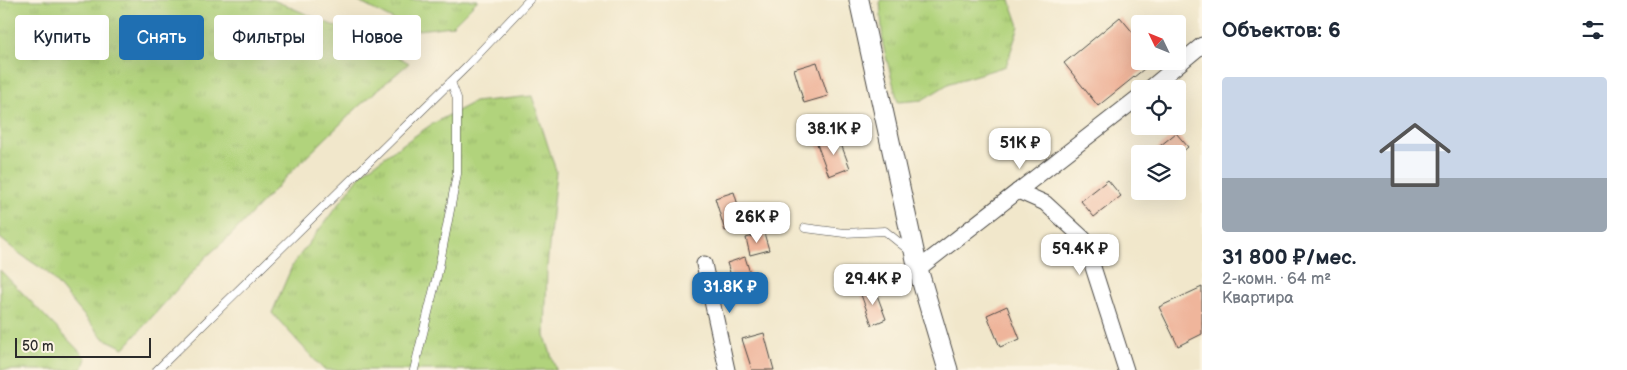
<!DOCTYPE html>
<html lang="ru">
<head>
<meta charset="utf-8">
<style>
  body { margin:0; font-family:"Balsamiq Sans",sans-serif; background:#f6f6f7; color:#1f2937; height:100vh; display:flex; flex-direction:column; font-size:19px; white-space:nowrap }
  * { box-sizing:border-box; margin:0 }
  p { font-size:16px; color:#747a83 }
  .icon { flex:none; width:28px; height:28px; fill:none; stroke:currentColor; stroke-width:2; stroke-linecap:round; stroke-linejoin:round }
  .map { position:relative; flex:1; overflow:hidden }
  .panel { display:flex; flex-direction:column; background:#fff; width:425px }
  .panel>* { flex:none }
  .guide { position:absolute; left:15px; top:15px; width:475px; height:45px; display:flex; gap:10px }
  .needle { width:32px; rotate:313deg }
  .buttons { position:absolute; left:1131px; top:15px; display:grid; gap:10px }
  .buttons a { display:grid; place-items:center; width:55px; height:55px; border-radius:5px; background:#fff; box-shadow:0 5px 20px #0002; font-size:25px }
  .scale { position:absolute; left:15px; bottom:12px; width:136px; box-sizing:border-box; padding-left:5px; border:2px solid #2b2b2b; border-top:0; font-size:14px; line-height:18px; white-space:nowrap; color:#2b2b2b; -webkit-text-stroke:4px #fcf5e5; paint-order:stroke }
  .price { position:absolute; translate:-50% -42px; padding:0 11px; border-radius:10px; background:#fff; color:#222; font-size:16px; line-height:32px; filter:drop-shadow(0 1px 2px #0008) }
  .price::after { content:''; position:absolute; left:50%; top:30px; width:15px; height:11px; margin-left:-8px; background:inherit; clip-path:polygon(0 0,100% 0,50% 100%) }
  .price.on { background:#1f6fb2; color:#fff }
  ul { padding:0; list-style:none }
  li { display:grid; align-content:center; gap:10px; height:265px; padding:0 20px }
  li+li { border-top:1px solid #e0e1e3 }
  li span { display:grid; place-items:center; height:155px; border-radius:5px; color:#555 }
  li>.icon { margin-inline-start:auto }
  span .icon { width:90px; height:90px; fill:#fffc; stroke-width:1 }
  li b { font-size:21px }
  h2 { display:flex; justify-content:space-between; align-items:center; height:60px; padding:0 20px; font-size:21px }
  .pill { padding:0 18px; border-radius:5px; background:#fff; box-shadow:0 5px 20px #0002; font-size:18px; line-height:45px }
  .pill.on { background:#1f6fb2; color:#fff }
  main { display:flex; flex:1; min-height:0 }
  .map>svg:first-child { display:block }
</style>
</head>
<body>
<main>
<div class="map">
<svg width="1202" height="370" viewBox="0 0 1202 370">
  <defs>
    <pattern id="grass-tufts" width="24" height="20" patternUnits="userSpaceOnUse" patternTransform="scale(1.25)"><rect width="24" height="20" fill="#b1d37c"/><path d="M3 7l-1-3M5 7V3M7 7l1-3M15 17l-1-3M17 17v-4M19 17l1-3" fill="none" stroke="#98b56b"/></pattern>
  </defs>
  <rect width="100%" height="100%" fill="#fcf5e5"/>
  <filter id="ink" filterUnits="userSpaceOnUse"><feTurbulence type="fractalNoise" baseFrequency=".02" numOctaves="2"/><feDisplacementMap in="SourceGraphic" scale="10" xChannelSelector="R" yChannelSelector="G"/><feConvolveMatrix kernelMatrix="1 2 1 2 8 2 1 2 1" color-interpolation-filters="sRGB"/></filter>
  <filter id="wash" filterUnits="userSpaceOnUse"><feTurbulence type="fractalNoise" baseFrequency=".0096" numOctaves="4" result="noise"/><feDisplacementMap in="SourceGraphic" scale="20" xChannelSelector="R" yChannelSelector="G"/><feGaussianBlur stdDeviation="1.12" result="paint"/><feColorMatrix in="noise" values="0 0 0 0 0 0 0 0 0 0 0 0 0 0 0 0 0 1.4 0 .05"/><feComposite in="paint" operator="in"/></filter>
  <g filter="url(#wash)">
    <rect width="100%" height="100%" fill="#f1e7cb"/>
    <!-- grass -->
    <g fill="url(#grass-tufts)" stroke="#6e7f54">
      <polygon points="0,0 273,0 372,42 409,63 359,106 296,167 230,236 207,256 124,348 103,338 47,272 20,254 0,238"/>
      <polygon points="355,0 478,0 452,26 418,30 394,20"/>
      <polygon points="880,0 1010,0 1019,26 1006,66 950,83 922,100 898,102 883,45"/>
      <polygon points="532,96 556,171 547,267 545,336 556,370 324,370 272,313 293,264 363,172 432,124 474,102"/>
      <polygon points="0,270 86,358 82,370 0,370"/>
    </g>
    <g id="blocks">
      <!-- building -->
      <g fill="#efb59b">
        <polygon points="1120,17 1140,41 1140,61 1154,61 1098,106 1064,63"/>
        <polygon points="817,62 828,96 804,103 794,69"/>
        <polygon points="1176,133 1188,147 1180,154 1150,154"/>
        <polygon points="838,136 850,168 829,176 817,144"/>
        <polygon points="1108,180 1121,196 1094,217 1081,201"/>
        <polygon points="734,192 744,225 725,231 715,198"/>
        <polygon points="764,233 769,250 750,255 746,238"/>
        <polygon points="745,257 756,292 738,298 727,263"/>
        <polygon points="874,287 886,319 872,325 860,292"/>
        <polygon points="1202,287 1202,334 1178,346 1159,307"/>
        <polygon points="1007,306 1020,339 1000,347 987,315"/>
        <polygon points="764,333 774,370 752,370 742,339"/>
      </g>
    </g>
  </g>
  <g filter="url(#ink)">
    <use href="#blocks" fill-opacity="0" stroke="#494743" stroke-width="1"/>
    <g fill="none" stroke-linecap="round" stroke-linejoin="round">
      <defs>
        <g id="service">
          <polyline points="805,228 844,233 885,231 911,252"/>
          <polyline points="157,370 467,66 529,0"/>
          <polyline points="414,370 438,272 457,174 457,98 451,82"/>
        </g>
        <g id="minor">
          <polyline points="1149,89 1202,45"/>
          <polyline points="1018,191 1045,203 1084,239 1126,370"/>
          <polyline points="704,264 727,370"/>
          <polyline points="918,269 1140,96"/>
        </g>
        <polyline id="tertiary" points="859,0 918,269 948,370"/>
      </defs>
      <!-- service casing -->
      <use href="#service" stroke="#494743" stroke-width="9"/>
      <!-- minor casing -->
      <use href="#minor" stroke="#494743" stroke-width="17"/>
      <!-- tertiary casing -->
      <use href="#tertiary" stroke="#494743" stroke-width="21"/>
      <!-- service -->
      <use href="#service" stroke="#fff" stroke-width="8"/>
      <!-- minor -->
      <use href="#minor" stroke="#fff" stroke-width="15"/>
      <!-- tertiary -->
      <use href="#tertiary" stroke="#fff" stroke-width="19"/>
    </g>
  </g>
</svg>
<div class="buttons">
<a><svg class="needle" viewBox="-14 -14 28 28"><path d="M0-13l5 13h-10z" fill="#e53935"/><path d="M0 13l5-13h-10z" fill="#747a83"/></svg></a>
<a><svg class="icon" aria-label="locate" viewBox="0 0 24 24"><circle cx="12" cy="12" r="6"/><path d="M12 2v4M12 18v4M2 12h4M18 12h4"/></svg></a>
<a><svg class="icon" aria-label="layers" viewBox="0 0 24 24"><path d="M12 4l9 5-9 5-9-5zM3 14l9 5 9-5"/></svg></a>
</div>
<div class="scale">50 m</div>
<b class="price" style="left:834px;top:156px">38.1K ₽</b>
<b class="price" style="left:1020px;top:170px">51K ₽</b>
<b class="price" style="left:757px;top:244px">26K ₽</b>
<b class="price" style="left:1080px;top:276px">59.4K ₽</b>
<b class="price" style="left:873px;top:306px">29.4K ₽</b>
<b class="price on" style="left:730px;top:314px">31.8K ₽</b>
<div class="guide">
<a class="pill">Купить</a>
<a class="pill on">Снять</a>
<a class="pill">Фильтры</a>
<a class="pill">Новое</a>
</div>
</div>
<section class="panel">
<h2>Объектов: 6<svg class="icon" aria-label="filters" viewBox="0 0 24 24"><path d="M4 7h16M4 17h16"/><circle cx="9" cy="7" r="2"/><circle cx="15" cy="17" r="2"/></svg></h2>
<ul>
<li><span style="background:linear-gradient(#c9d6e8 65%,#9aa5b1 0)"><svg class="icon" aria-label="home" viewBox="0 0 24 24"><path d="M3 11l9-7 9 7M6 9v11h12V9"/></svg></span><div><b>31 800 ₽/мес.</b><p>2-комн. · 64 m²</p><p>Квартира</p></div></li>
</ul>
</section>
</main>
</body>
</html>
